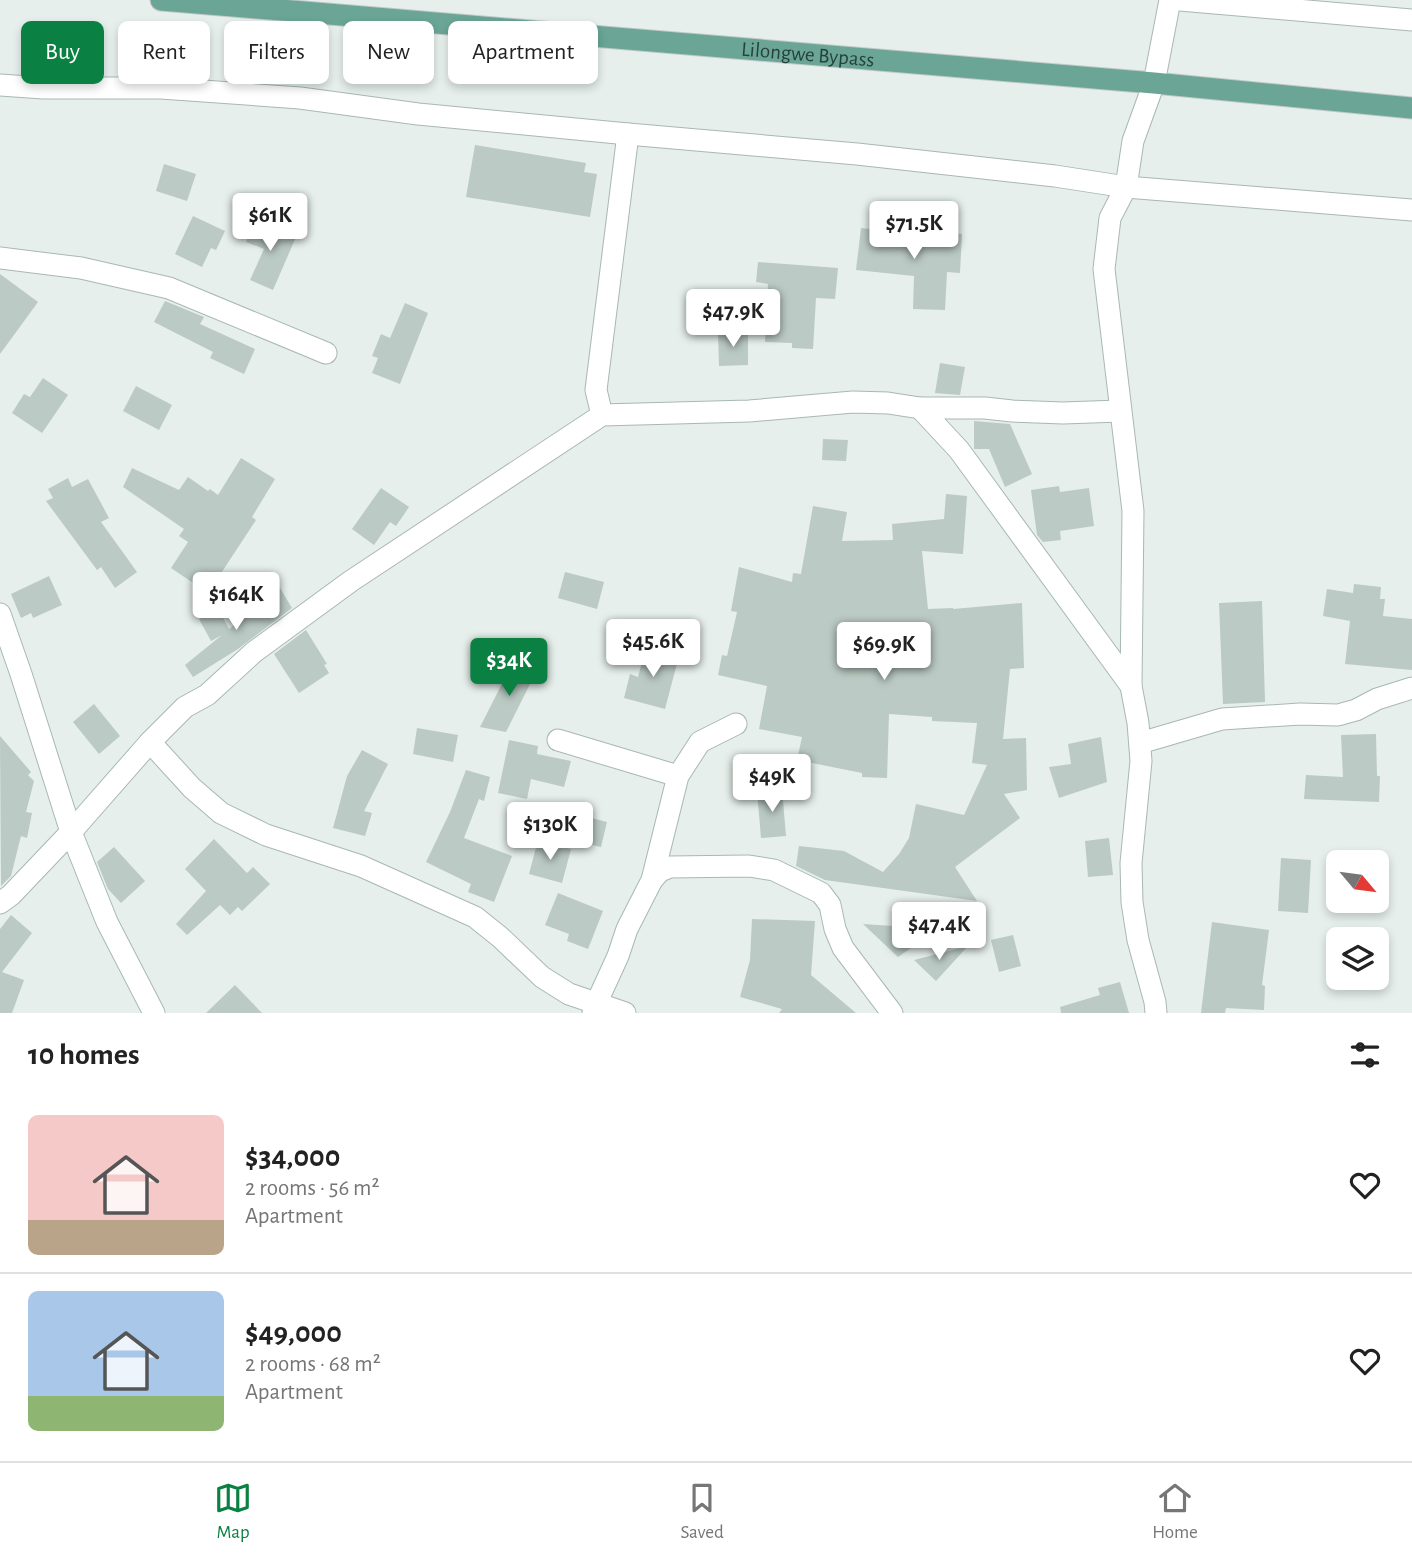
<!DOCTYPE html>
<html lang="en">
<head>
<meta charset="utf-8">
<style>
  body { margin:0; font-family:"Alegreya Sans",sans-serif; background:#f2f2f2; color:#222; height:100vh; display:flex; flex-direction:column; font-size:26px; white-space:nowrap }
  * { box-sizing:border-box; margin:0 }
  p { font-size:23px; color:#767676 }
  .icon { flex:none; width:38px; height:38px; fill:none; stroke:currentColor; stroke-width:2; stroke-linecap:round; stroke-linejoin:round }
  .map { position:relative; height:1013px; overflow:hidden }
  .drawer { display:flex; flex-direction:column; background:#fff; flex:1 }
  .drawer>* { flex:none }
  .guide { position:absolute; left:21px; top:21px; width:700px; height:63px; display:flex; gap:14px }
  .needle { width:46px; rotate:119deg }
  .controls { position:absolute; left:1326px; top:850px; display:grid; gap:14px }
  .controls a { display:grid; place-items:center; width:63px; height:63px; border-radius:10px; background:#fff; box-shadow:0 4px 10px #0003; font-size:35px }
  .price { position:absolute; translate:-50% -60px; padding:0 16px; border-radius:7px; background:#fff; color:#222; font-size:23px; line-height:46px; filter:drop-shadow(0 2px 4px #0008) }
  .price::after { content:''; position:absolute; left:50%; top:42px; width:21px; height:16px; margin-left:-10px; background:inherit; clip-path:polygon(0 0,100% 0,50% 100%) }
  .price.on { background:#0b8043; color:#fff }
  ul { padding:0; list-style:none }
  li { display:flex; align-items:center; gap:21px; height:175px; padding:0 28px }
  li+li { border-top:2px solid #e0e0e0 }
  li span { display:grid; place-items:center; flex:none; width:196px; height:140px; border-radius:10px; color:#555 }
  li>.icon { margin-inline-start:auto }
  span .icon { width:84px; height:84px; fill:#fffc; stroke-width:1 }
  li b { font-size:30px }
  h2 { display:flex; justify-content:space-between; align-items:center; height:84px; padding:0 28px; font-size:30px }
  .chip { padding:0 24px; border-radius:10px; background:#fff; box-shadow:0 4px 10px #0003; font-size:24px; line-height:63px }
  .chip.on { background:#0b8043; color:#fff }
  .dock { display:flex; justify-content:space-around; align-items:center; height:98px; border-top:2px solid #e0e0e0; background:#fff; font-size:19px; color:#767676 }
  .dock a { display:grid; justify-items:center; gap:4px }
  .dock .on { color:#0b8043 }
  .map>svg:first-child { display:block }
</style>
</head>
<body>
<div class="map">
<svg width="1412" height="1013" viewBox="0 0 1412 1013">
  <rect width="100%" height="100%" fill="#e6efeb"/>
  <!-- building -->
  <g fill="#bbcac4">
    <polygon points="475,145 586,163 584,172 597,174 590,217 466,197"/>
    <polygon points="164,164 196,174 187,201 156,191"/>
    <polygon points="193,216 225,231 216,250 211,248 202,267 175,254"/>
    <polygon points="255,220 296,237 273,290 250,280 264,249 246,242"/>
    <polygon points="861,228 907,233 907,230 962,234 960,273 947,272 945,310 913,309 914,276 856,270"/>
    <polygon points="758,262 838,268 835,299 816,298 813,349 792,348 792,343 765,342 768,284 756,282"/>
    <polygon points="0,274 38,302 0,354"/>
    <polygon points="165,301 204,317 200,324 255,349 244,374 210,358 213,352 154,322"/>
    <polygon points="405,303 428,313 400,384 372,373 378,358 372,356 381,334 390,338"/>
    <polygon points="748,332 748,365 719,366 718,333"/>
    <polygon points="940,363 965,367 960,395 935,393"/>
    <polygon points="43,378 68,395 42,433 12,413 24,394 30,397"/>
    <polygon points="136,386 172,405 159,430 123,411"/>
    <polygon points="974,421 1010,424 1032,474 1005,487 989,449 974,449"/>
    <polygon points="823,439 848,440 846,461 822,460"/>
    <polygon points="241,458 275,479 252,517 256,520 208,593 171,568 188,542 179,536 184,529 123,487 132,468 179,490 188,477 208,491 210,489 218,495"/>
    <polygon points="68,478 72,487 88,479 109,518 101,522 137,572 115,588 101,567 97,570 46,501 53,498 48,489"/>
    <polygon points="1059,486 1060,492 1089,488 1094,526 1060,531 1061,540 1043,542 1037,535 1031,490"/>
    <polygon points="381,488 409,507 396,526 390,522 374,545 352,529"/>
    <polygon points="946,494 967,496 963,554 922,551 928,609 953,608 953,609 1022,603 1024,668 1010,669 1003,739 1026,738 1027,790 1004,794 1020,818 955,867 977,901 825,880 796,866 799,846 844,851 883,872 899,854 909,838 916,804 964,815 987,765 972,763 977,723 932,721 932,717 889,714 887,778 862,777 862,773 797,760 802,737 759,729 767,686 718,675 722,655 727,656 737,612 731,611 739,567 792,582 793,573 801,574 813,506 847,512 842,541 893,540 892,524 944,519"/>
    <polygon points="565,572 604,582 597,609 558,598"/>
    <polygon points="49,576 62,605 33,618 31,613 21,618 11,594"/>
    <polygon points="1354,584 1381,587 1380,599 1385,599 1383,616 1412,619 1412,670 1345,664 1350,621 1323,616 1327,589 1353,593"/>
    <polygon points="280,588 292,608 238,649 193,677 185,665 222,635 211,641 199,619 218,608 229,629 256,608 259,612"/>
    <polygon points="1262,601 1265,702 1223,704 1219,603"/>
    <polygon points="306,630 327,664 324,665 329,673 299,693 274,654"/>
    <polygon points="646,647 679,656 665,709 624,698 630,674 638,677"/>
    <polygon points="514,660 536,672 506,732 480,727"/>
    <polygon points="94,704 120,736 99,754 73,722"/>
    <polygon points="417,728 458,735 453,762 413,754"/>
    <polygon points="1376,734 1377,776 1380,776 1379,802 1304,799 1306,775 1343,777 1341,735"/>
    <polygon points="0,736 31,772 28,775 34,781 26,812 32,813 27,838 21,836 11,876 1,886"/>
    <polygon points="1101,737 1107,782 1059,798 1049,767 1071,764 1068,744"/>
    <polygon points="509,740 538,746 537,754 571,761 564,787 531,779 527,799 498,793"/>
    <polygon points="362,750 388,764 364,811 372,813 365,836 333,828 347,776"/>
    <polygon points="466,770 490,777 484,801 479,799 464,838 512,856 494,902 468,892 471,884 426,862 450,812"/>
    <polygon points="782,789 786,836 761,838 757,791"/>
    <polygon points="573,813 607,822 601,847 566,839"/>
    <polygon points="1109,838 1113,875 1088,877 1085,841"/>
    <polygon points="214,839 247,873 253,867 270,884 242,911 238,907 230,915 220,905 187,935 176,924 206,891 185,869"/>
    <polygon points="538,840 571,849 562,883 529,874"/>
    <polygon points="114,847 145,881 121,903 108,889 97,862"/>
    <polygon points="1281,858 1311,860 1308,913 1278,911"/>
    <polygon points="558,893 603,911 588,949 567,941 569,934 545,925"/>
    <polygon points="11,915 32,933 2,972 24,980 12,1013 0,1013 0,929"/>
    <polygon points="752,919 815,921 811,975 856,1013 779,1013 782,1009 740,997 750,960"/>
    <polygon points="1212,922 1269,930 1262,985 1265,986 1264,1010 1226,1008 1225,1013 1201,1013"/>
    <polygon points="863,924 939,929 898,957"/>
    <polygon points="1013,935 1021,966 999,972 991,940"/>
    <polygon points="968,946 936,981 914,960"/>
    <polygon points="1120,982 1129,1013 1061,1013 1060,1007 1100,995 1098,988"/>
    <polygon points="235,985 262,1013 206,1013"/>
  </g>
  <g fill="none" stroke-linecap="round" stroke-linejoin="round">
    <defs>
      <g id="minor">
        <polyline points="1180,0 1412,20"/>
        <polyline points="0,85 43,88 161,88 300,98 418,114 628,134 857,154 1055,176 1126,187 1412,210"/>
        <polyline points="0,258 81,268 169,288 326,353"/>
        <polyline points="920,408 959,450 1131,686"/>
        <polyline points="602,415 596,390 628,134"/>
        <polyline points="0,614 21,674 71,832 107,922 154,1013"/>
        <polyline points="558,740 678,776"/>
        <polyline points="150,742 192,788 221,813 266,835 361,866 475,917 500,937 542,977 569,994 625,1013"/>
        <polyline points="1140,743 1222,719 1300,714 1338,715 1356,710 1377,699 1412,688"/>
        <polyline points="652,880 678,776 700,742 736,724"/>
        <polyline points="0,903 11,895 71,832 150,742 185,707 207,695 254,652 351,581 602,415 749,411 853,402 888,403 920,408 985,408 1012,411 1063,413 1120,411"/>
        <polyline points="593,1013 596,1004 618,956 627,929 652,880 660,871 670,867 749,866 774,870 821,893 830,905 835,929 843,948 892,1013"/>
        <polyline points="1156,1013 1155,1002 1138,940 1132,902 1131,863 1141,761 1138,723 1131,686 1133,511 1104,269 1110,218 1126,187 1133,141 1154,83 1170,0"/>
      </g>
      <g id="major">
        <path id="s1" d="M 161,0 L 1154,83 L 1412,108"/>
      </g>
    </defs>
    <!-- minor casing -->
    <use href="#minor" stroke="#a8b8b2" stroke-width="23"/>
    <!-- major casing -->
    <use href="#major" stroke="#c2cac8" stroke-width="23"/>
    <!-- minor -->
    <use href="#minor" stroke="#fff" stroke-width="21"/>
    <!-- major -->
    <use href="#major" stroke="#6aa596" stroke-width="21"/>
  </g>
  <g text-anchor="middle" stroke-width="5" stroke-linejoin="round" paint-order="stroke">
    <!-- street labels -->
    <g font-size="21" fill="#24423a" stroke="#f7fbf9">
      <text dy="7" stroke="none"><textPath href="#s1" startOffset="649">Lilongwe Bypass</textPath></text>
    </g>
  </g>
</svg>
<div class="controls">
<a><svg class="needle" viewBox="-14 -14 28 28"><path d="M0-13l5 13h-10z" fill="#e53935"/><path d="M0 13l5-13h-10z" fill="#767676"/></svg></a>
<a><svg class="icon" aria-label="layers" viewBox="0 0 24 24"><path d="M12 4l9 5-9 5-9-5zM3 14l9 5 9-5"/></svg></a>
</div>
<b class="price" style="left:270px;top:253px">$61K</b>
<b class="price" style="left:914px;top:261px">$71.5K</b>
<b class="price" style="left:733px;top:349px">$47.9K</b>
<b class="price" style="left:236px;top:632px">$164K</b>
<b class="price" style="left:653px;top:679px">$45.6K</b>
<b class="price" style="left:884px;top:682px">$69.9K</b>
<b class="price on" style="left:509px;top:698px">$34K</b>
<b class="price" style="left:772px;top:814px">$49K</b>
<b class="price" style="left:550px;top:862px">$130K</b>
<b class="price" style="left:939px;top:962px">$47.4K</b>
<div class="guide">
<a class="chip on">Buy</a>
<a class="chip">Rent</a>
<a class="chip">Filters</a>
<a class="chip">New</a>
<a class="chip">Apartment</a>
</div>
</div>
<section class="drawer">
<h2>10 homes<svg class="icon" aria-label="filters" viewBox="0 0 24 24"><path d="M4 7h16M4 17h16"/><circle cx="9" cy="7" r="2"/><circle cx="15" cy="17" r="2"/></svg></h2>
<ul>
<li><span style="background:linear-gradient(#f6c9c9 75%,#b9a48a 0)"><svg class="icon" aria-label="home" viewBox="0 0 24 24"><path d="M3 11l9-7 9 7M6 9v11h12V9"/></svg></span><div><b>$34,000</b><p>2 rooms · 56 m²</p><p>Apartment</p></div><svg class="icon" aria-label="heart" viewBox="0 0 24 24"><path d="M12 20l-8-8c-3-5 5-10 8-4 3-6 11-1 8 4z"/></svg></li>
<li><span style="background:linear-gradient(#a9c7e8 75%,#8fb573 0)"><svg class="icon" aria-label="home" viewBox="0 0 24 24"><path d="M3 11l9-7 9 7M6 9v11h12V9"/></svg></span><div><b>$49,000</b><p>2 rooms · 68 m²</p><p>Apartment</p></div><svg class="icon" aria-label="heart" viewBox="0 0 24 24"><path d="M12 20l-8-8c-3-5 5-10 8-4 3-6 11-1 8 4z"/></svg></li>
</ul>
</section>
<nav class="dock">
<a class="on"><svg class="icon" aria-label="map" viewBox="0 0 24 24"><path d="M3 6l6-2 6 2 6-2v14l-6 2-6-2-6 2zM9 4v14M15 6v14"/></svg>Map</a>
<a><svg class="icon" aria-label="saved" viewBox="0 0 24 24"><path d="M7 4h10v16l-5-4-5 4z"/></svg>Saved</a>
<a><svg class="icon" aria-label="home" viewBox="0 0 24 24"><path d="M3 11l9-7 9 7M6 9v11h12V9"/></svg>Home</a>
</nav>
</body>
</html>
